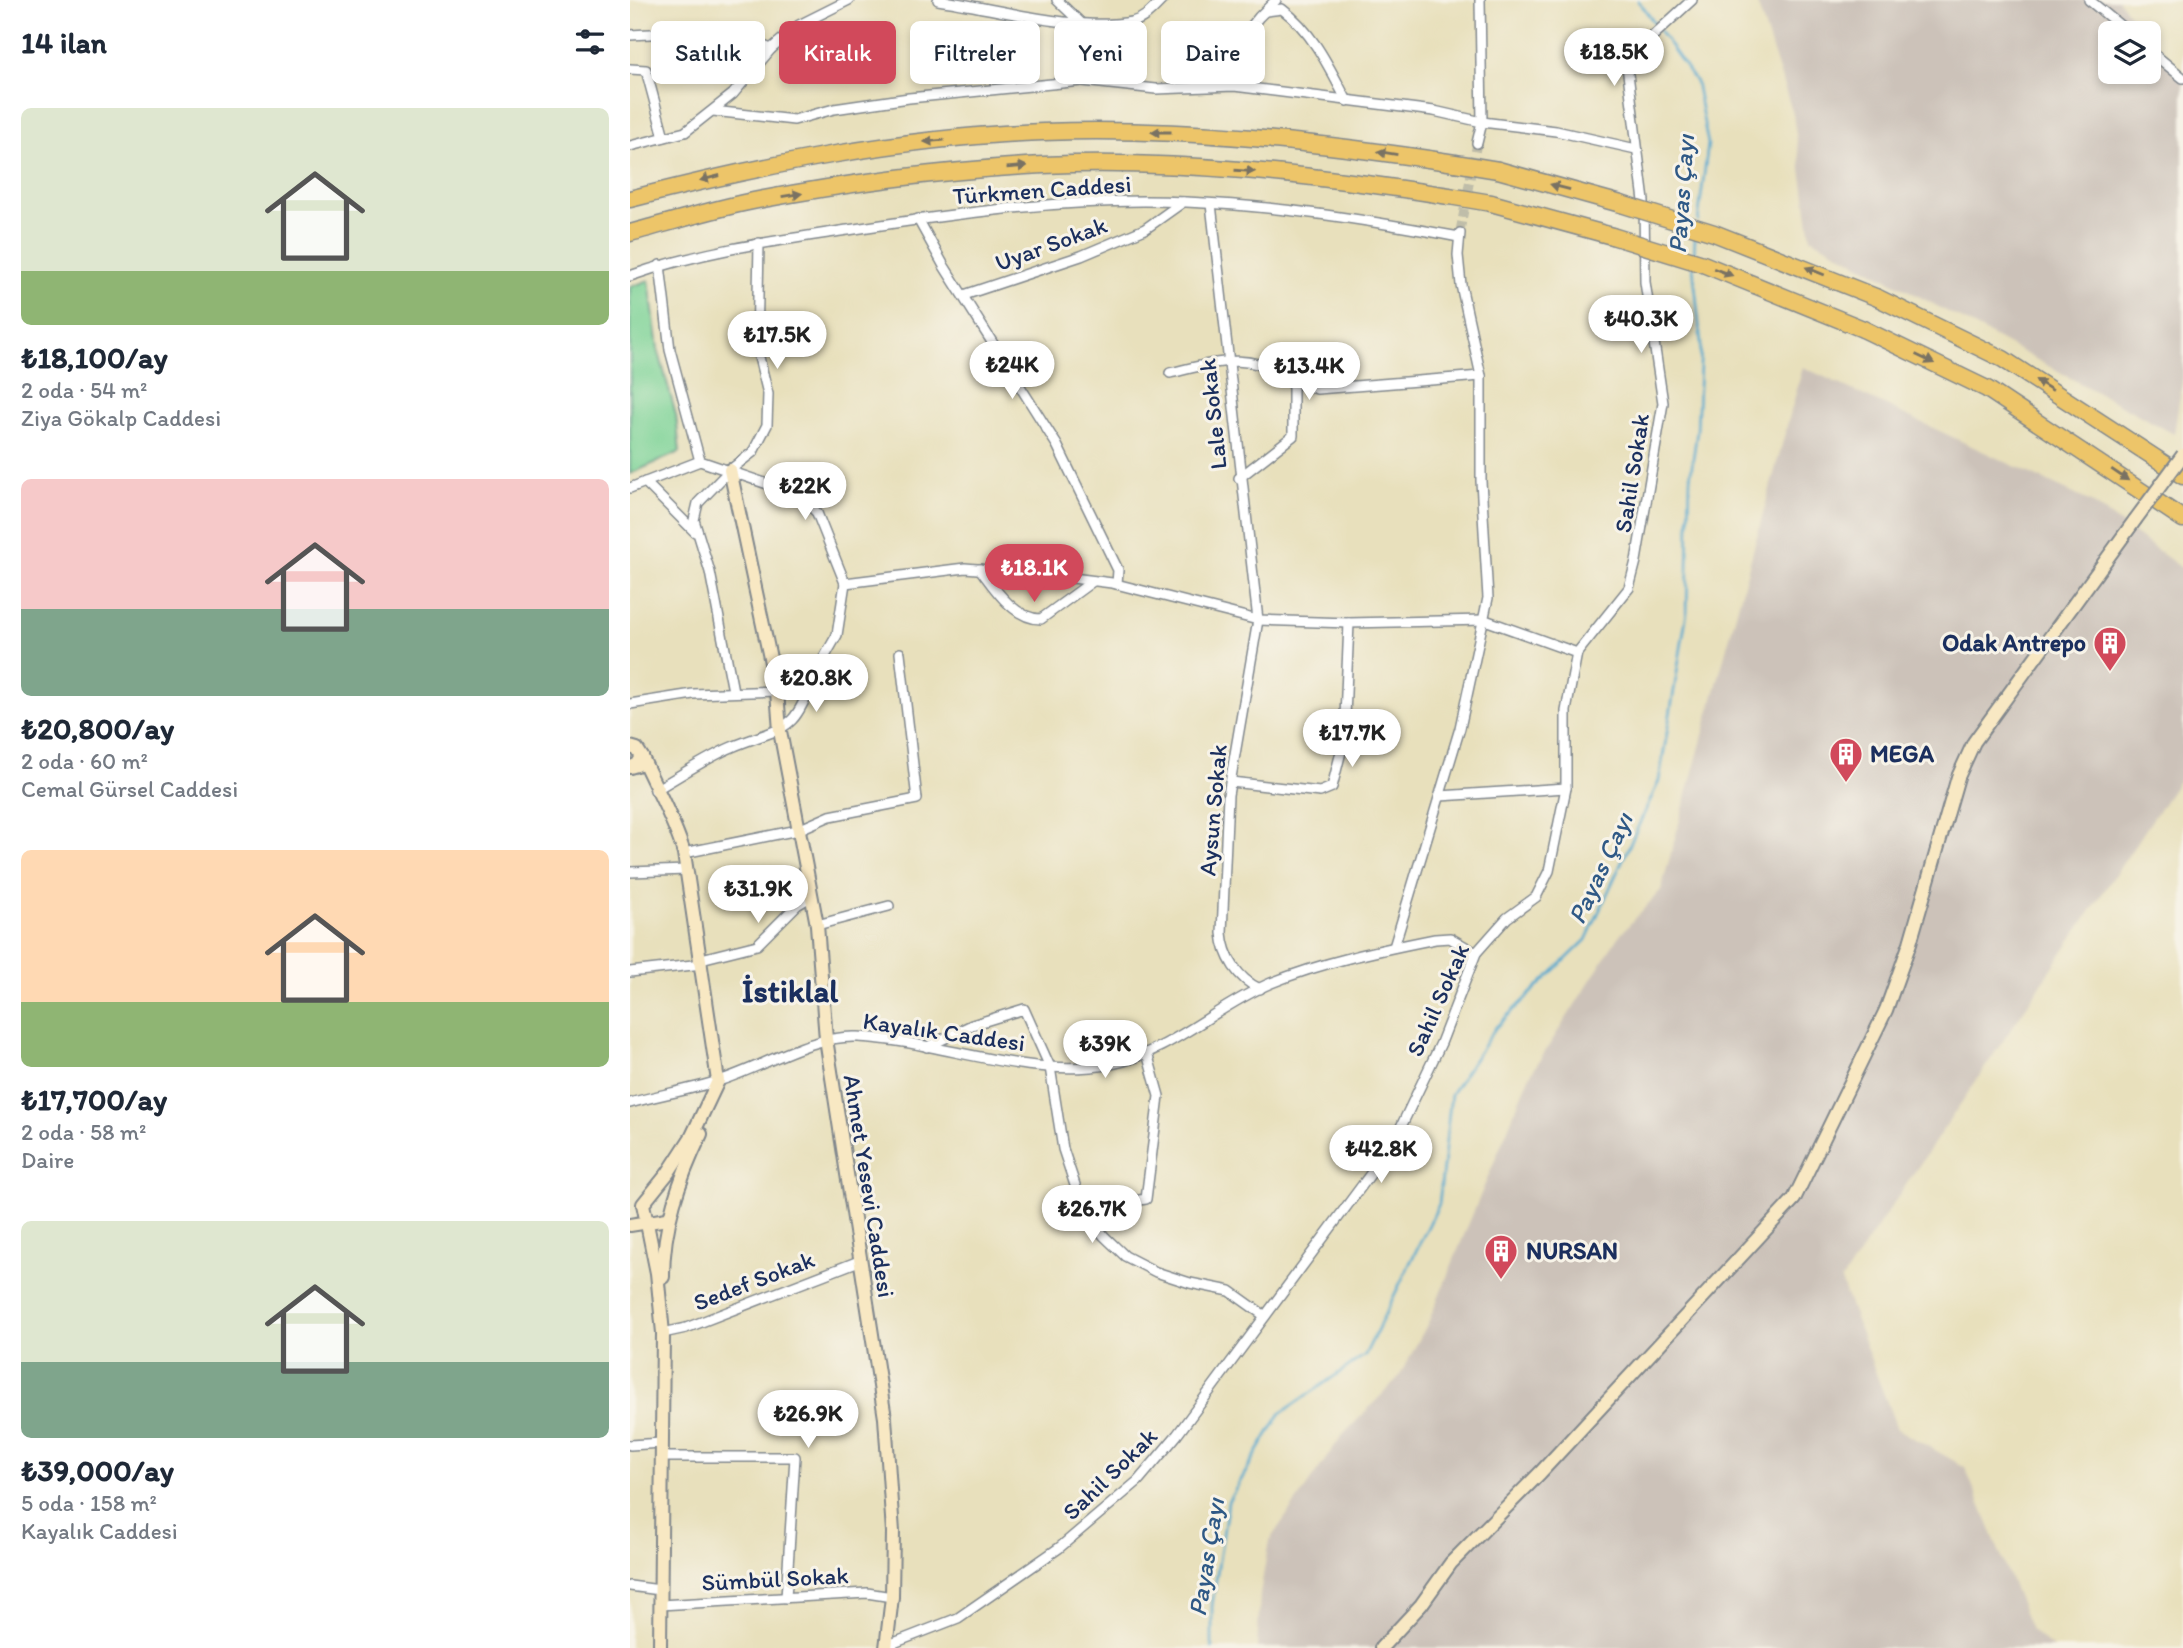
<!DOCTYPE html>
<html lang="tr">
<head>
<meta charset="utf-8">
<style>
  body { margin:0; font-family:Itim,sans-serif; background:#f2f2f3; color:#1f2937; height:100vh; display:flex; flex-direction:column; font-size:26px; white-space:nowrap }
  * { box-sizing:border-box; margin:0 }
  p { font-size:23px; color:#747a83 }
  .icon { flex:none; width:38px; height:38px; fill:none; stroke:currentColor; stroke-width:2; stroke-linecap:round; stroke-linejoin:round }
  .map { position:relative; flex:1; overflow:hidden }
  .sheet { display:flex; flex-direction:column; background:#fff; width:630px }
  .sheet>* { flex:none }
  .hud { position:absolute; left:21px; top:21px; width:665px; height:63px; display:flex; gap:14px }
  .buttons { position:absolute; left:1468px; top:21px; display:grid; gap:14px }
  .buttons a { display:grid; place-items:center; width:63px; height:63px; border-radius:10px; background:#fff; box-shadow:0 4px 10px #0003; font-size:35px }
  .price { position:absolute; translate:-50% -60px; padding:0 16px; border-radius:24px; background:#fff; color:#222; font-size:23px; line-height:46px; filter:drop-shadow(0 2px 4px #0008) }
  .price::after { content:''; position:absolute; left:50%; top:42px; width:21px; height:16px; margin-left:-10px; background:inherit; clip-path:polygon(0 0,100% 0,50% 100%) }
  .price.active { background:#d1495b; color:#fff }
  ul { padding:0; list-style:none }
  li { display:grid; align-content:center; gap:14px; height:371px; padding:0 21px }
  li span { display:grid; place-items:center; height:217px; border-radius:10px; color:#555 }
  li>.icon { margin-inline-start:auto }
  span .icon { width:126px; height:126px; fill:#fffc; stroke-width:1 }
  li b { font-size:30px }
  h2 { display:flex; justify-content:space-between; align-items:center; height:84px; padding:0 21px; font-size:30px }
  .pill { padding:0 24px; border-radius:10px; background:#fff; box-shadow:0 4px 10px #0003; font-size:24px; line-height:63px }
  .pill.active { background:#d1495b; color:#fff }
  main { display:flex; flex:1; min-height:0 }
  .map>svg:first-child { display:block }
</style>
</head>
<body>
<main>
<section class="sheet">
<h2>14 ilan<svg class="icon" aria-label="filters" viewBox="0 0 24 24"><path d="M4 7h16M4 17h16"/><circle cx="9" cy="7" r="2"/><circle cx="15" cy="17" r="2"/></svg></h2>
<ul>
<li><span style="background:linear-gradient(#dfe7d0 75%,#8fb573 0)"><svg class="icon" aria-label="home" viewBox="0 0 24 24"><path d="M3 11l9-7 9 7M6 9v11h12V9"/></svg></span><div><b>₺18,100/ay</b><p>2 oda · 54 m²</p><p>Ziya Gökalp Caddesi</p></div></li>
<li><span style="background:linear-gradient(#f6c9c9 60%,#7fa58c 0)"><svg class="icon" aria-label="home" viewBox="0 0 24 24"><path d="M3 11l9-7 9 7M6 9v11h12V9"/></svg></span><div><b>₺20,800/ay</b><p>2 oda · 60 m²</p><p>Cemal Gürsel Caddesi</p></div></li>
<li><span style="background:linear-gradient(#ffd9b3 70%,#8fb573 0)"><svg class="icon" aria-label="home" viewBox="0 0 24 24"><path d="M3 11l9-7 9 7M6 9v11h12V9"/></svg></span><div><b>₺17,700/ay</b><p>2 oda · 58 m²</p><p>Daire</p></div></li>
<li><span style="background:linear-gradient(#dfe7d0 65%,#7fa58c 0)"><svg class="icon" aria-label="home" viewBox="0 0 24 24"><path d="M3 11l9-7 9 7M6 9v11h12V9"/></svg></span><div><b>₺39,000/ay</b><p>5 oda · 158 m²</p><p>Kayalık Caddesi</p></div></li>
</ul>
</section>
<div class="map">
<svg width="1553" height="1648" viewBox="0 0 1553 1648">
  <rect width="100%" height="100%" fill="#f7f3e8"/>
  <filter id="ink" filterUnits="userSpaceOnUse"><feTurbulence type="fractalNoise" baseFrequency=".0143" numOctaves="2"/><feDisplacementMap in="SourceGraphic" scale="14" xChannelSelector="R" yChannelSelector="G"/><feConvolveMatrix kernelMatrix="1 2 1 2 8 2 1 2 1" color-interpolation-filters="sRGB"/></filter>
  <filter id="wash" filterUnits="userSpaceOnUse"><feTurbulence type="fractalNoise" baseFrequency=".00686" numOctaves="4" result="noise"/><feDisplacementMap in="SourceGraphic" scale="28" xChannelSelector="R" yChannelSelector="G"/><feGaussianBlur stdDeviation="1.57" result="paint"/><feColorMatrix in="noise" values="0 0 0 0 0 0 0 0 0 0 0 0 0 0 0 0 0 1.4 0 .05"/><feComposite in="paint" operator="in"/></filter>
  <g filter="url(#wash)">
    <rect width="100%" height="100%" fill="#e8e0bc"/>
    <!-- industrial -->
    <g fill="#ccc2b9">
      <polygon points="1126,0 1488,0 1515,33 1480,33 1480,72 1519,72 1519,38 1553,79 1553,377 1544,434 1181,238 1163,114"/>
      <polygon points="1173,367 1461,502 1553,569 1553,774 1211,1281 1267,1429 1335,1467 1401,1630 1423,1648 627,1648 630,1594 639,1541 711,1437 769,1377 798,1323 899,1077 988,937 1031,890"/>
    </g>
    <!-- green -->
    <polygon fill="#7dd396" stroke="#4c817a" stroke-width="2" points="19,280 28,349 46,415 50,452 0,474 0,287"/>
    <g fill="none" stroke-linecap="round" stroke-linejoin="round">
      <!-- stream -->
      <g stroke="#53a8cf" stroke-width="2.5">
        <polyline points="1008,0 1066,82 1078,144 1068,221"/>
        <polyline points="1064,256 1065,235"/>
        <polyline points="582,1648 582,1606 598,1502 650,1414 735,1355 809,1204 821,1094 866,1027 956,940 1029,781 1057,612 1060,479 1067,431 1071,343 1063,266"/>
      </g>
    </g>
  </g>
  <g filter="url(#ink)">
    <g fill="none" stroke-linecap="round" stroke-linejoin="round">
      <!-- street-tunnel -->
      <polyline stroke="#bfbda9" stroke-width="9" stroke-dasharray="9 4.5" stroke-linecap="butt" points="830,231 847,143"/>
      <defs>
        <g id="street">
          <path d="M 308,0 C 365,8 445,32 502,22 C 515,19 523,9 532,0"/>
          <polyline points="427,0 450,22 452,81 526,89 604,86 804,111 852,122 926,131 1006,149"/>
          <polyline points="1459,0 1499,33"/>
          <path d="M 636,11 L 652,9 C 683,32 699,67 717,101"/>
          <path d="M 0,35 C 48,32 97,30 141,49"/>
          <polyline points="1519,50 1553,78"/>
          <polyline points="0,69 16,70 34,137"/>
          <polyline points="574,85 629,17 646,0"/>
          <polyline points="83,111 164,120 204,109 279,98 452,81"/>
          <polyline points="847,143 852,122 850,0"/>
          <polyline points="0,146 55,132 103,94 141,49 169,25 219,0"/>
          <path d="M 581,204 L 628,620 L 598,795 L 592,933 C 594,957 608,979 630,989"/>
          <polyline points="288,219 314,266 427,445 488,570 487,584"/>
          <polyline points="30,265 40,350 70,461"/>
          <path d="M 0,276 C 70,251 144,241 218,230 C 329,213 443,197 556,202 C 649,206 738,220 829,237"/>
          <polyline points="334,295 451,256 515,229 553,202"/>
          <path d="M 540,373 C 587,362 620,350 663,381 L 663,436 L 609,478"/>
          <polyline points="663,381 687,389 851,376"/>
          <polyline points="15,482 65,532"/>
          <polyline points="0,488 70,461 158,491 173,498 187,513 215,583 207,635 186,672 170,685 147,691 63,694 0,704"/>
          <path d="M 350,569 C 365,589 384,619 411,619 L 463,581"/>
          <polyline points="215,583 335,568 419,575 482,583 628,620 719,623 855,620 947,653"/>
          <polyline points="103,691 80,572 64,520 68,503 100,470 123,452 137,425 138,394 127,349 129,243"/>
          <polyline points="601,782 690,792 702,787 714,740 719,623"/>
          <path d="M 25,790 C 50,776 76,758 102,747 C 158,724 162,736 186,673"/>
          <polyline points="810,796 936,788"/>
          <polyline points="54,853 168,830 200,816 287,799 270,653"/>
          <polyline points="0,872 57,870"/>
          <polyline points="187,925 259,906"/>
          <polyline points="764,947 830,728 858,598 851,481 851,376 831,285 828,255 830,233"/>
          <polyline points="71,959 127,945 167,905 182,896"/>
          <polyline points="0,972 72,964"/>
          <polyline points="297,1047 342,1025 394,1009 420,1067 433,1149 453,1209 474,1236 495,1256 526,1272 560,1283 600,1291 635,1316"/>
          <path d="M 0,1103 C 29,1095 59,1090 88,1081 C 134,1067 179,1035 228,1037 C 312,1041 397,1080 481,1064 C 540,1053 586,1006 641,983 C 693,962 750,950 805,939 L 820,938 L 846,953"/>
          <polyline points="453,1209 516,1199 529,1096 517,1053"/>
          <polyline points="33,1333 56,1328 229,1261"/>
          <polyline points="0,1445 32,1443"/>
          <polyline points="32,1457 165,1457 156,1598"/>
          <polyline points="0,1586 30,1590"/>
          <polyline points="30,1605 237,1593 262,1597"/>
          <polyline points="256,1646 328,1618 429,1548 508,1481 547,1435 745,1168 768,1133 811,1043 846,953 877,918 906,897 919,871 936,788 936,711 947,653 999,588 1006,561 1033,403 1015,282 1014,201 997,66 1001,56 1062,0"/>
        </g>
        <g id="secondary">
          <polyline points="100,470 147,691 150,731 187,925 196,1039 255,1418 263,1532 262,1597 256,1648"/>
          <polyline points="0,747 7,749 12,757 7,765 0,767"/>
          <path d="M 12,757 C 26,789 44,819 54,853 L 88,1081 L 62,1136 L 38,1173 L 13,1204 L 27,1273 L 33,1333 L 30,1648"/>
          <polyline points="0,1225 37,1219"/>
          <path d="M 33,1277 C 33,1225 49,1180 71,1134"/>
          <polyline points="751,1648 791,1605 821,1563 910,1473 1164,1199 1256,1010 1280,943 1328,777 1344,742 1505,520"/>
        </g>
        <g id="highway">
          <polyline points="868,170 991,204"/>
          <path d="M 0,199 C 135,164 273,137 413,132 C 551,127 688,142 825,163"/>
          <polyline points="861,203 982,236"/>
          <path d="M 0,233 C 43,222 85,208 128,200 C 222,182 318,170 413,165 C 549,159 685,175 819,196"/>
          <polyline points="1248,298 1373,359 1553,476"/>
          <polyline points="1233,329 1357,389 1553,519"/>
        </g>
      </defs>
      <!-- street casing -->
      <use href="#street" stroke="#82888d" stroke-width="12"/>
      <!-- secondary casing -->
      <use href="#secondary" stroke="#82888d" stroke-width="16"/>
      <!-- highway casing -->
      <use href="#highway" stroke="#82888d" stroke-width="19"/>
      <!-- street -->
      <use href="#street" stroke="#fff" stroke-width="9"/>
      <!-- secondary -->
      <use href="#secondary" stroke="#f8e8c3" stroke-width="12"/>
      <!-- highway -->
      <use href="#highway" stroke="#edc569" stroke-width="16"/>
      <defs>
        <polyline id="secondary-bridge" points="1505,520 1553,455"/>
        <g id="highway-bridge">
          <polyline points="825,163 868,170"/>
          <polyline points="819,196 861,203"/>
          <polyline points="991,204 1084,233 1248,298"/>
          <polyline points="982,236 1073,264 1233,329"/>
        </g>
      </defs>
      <!-- secondary-bridge casing -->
      <use href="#secondary-bridge" stroke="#82888d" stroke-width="16" stroke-linecap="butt"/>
      <!-- highway-bridge casing -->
      <use href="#highway-bridge" stroke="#82888d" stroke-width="19" stroke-linecap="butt"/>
      <!-- secondary-bridge -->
      <use href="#secondary-bridge" stroke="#f8e8c3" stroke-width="12"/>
      <!-- highway-bridge -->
      <use href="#highway-bridge" stroke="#edc569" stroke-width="16"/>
    </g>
    <!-- one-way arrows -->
    <defs><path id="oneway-solid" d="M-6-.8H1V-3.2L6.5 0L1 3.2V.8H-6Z" transform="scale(1.75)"/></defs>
    <g fill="#797263">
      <use href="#oneway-solid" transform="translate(531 132) rotate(-180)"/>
      <use href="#oneway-solid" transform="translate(304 141) rotate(175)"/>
      <use href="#oneway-solid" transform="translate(757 153) rotate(-171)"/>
      <use href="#oneway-solid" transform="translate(387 167) rotate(-5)"/>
      <use href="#oneway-solid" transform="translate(615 171) rotate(4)"/>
      <use href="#oneway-solid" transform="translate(80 178) rotate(166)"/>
      <use href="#oneway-solid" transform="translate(930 187) rotate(-165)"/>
      <use href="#oneway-solid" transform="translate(162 195) rotate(-9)"/>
      <use href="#oneway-solid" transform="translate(1185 271) rotate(-158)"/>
      <use href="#oneway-solid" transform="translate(1093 272) rotate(21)"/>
      <use href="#oneway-solid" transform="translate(1295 359) rotate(26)"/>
      <use href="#oneway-solid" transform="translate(1414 385) rotate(-148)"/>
      <use href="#oneway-solid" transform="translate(1490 475) rotate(34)"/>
    </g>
  </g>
  <!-- icons -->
  <defs>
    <symbol id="building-pin" viewBox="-11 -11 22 30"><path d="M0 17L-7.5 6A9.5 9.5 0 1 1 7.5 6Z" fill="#d1495b" stroke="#f7f3e8"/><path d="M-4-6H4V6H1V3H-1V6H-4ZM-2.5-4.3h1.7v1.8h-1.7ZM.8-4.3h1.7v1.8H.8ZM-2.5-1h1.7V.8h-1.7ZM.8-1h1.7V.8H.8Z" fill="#fff"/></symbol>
  </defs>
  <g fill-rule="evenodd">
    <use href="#building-pin" x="1461" y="624" width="38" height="52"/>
    <use href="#building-pin" x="1197" y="735" width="38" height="52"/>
    <use href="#building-pin" x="852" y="1232" width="38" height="52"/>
  </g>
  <g text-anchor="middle" stroke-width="6" stroke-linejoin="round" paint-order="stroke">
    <!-- street labels -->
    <g font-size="24" fill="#1b2f5e" stroke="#f7f3e8">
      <text transform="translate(412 190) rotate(-4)" y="8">Türkmen Caddesi</text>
      <text transform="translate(421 244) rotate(-20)" y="8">Uyar Sokak</text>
      <text transform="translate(583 414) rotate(-96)" y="8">Lale Sokak</text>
      <text transform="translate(1002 473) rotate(-81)" y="8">Sahil Sokak</text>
      <text transform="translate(583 810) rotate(-85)" y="8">Aysun Sokak</text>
      <text transform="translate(808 1000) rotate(-66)" y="8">Sahil Sokak</text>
      <text transform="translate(314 1032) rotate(8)" y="8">Kayalık Caddesi</text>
      <text transform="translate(239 1186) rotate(81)" y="8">Ahmet Yesevi Caddesi</text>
      <text transform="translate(124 1281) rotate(-21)" y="8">Sedef Sokak</text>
      <text transform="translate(480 1474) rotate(-44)" y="8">Sahil Sokak</text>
      <text transform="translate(145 1579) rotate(-3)" y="8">Sümbül Sokak</text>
    </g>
    <!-- poi labels -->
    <g font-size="24" font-weight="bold" fill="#1b2f5e" stroke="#f7f3e8" text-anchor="start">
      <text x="1456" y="651" text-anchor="end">Odak Antrepo</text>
      <text x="1240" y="762">MEGA</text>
      <text x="896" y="1259">NURSAN</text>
    </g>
    <!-- water labels -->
    <g font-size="26" font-style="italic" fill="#2f5986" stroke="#f7f3e8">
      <text transform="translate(1051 194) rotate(-86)" y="9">Payas Çayı</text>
      <text transform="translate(970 868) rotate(-65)" y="9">Payas Çayı</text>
      <text transform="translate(576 1557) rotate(-81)" y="9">Payas Çayı</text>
    </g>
    <!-- district labels -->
    <g font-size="32" font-weight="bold" fill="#1b2f5e" stroke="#f7f3e8">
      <text x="160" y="1002">İstiklal</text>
    </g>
  </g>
</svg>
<div class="buttons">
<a><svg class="icon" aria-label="layers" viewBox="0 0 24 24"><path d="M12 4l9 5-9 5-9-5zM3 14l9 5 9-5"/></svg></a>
</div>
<b class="price" style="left:984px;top:88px">₺18.5K</b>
<b class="price" style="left:1011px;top:355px">₺40.3K</b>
<b class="price" style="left:147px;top:371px">₺17.5K</b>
<b class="price" style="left:382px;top:401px">₺24K</b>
<b class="price" style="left:679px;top:402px">₺13.4K</b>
<b class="price" style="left:175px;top:522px">₺22K</b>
<b class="price active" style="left:404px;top:604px">₺18.1K</b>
<b class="price" style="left:186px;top:714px">₺20.8K</b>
<b class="price" style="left:722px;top:769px">₺17.7K</b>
<b class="price" style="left:128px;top:925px">₺31.9K</b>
<b class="price" style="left:475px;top:1080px">₺39K</b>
<b class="price" style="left:751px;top:1185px">₺42.8K</b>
<b class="price" style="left:462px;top:1245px">₺26.7K</b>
<b class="price" style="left:178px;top:1450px">₺26.9K</b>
<div class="hud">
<a class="pill">Satılık</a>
<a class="pill active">Kiralık</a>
<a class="pill">Filtreler</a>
<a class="pill">Yeni</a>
<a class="pill">Daire</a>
</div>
</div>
</main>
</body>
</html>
